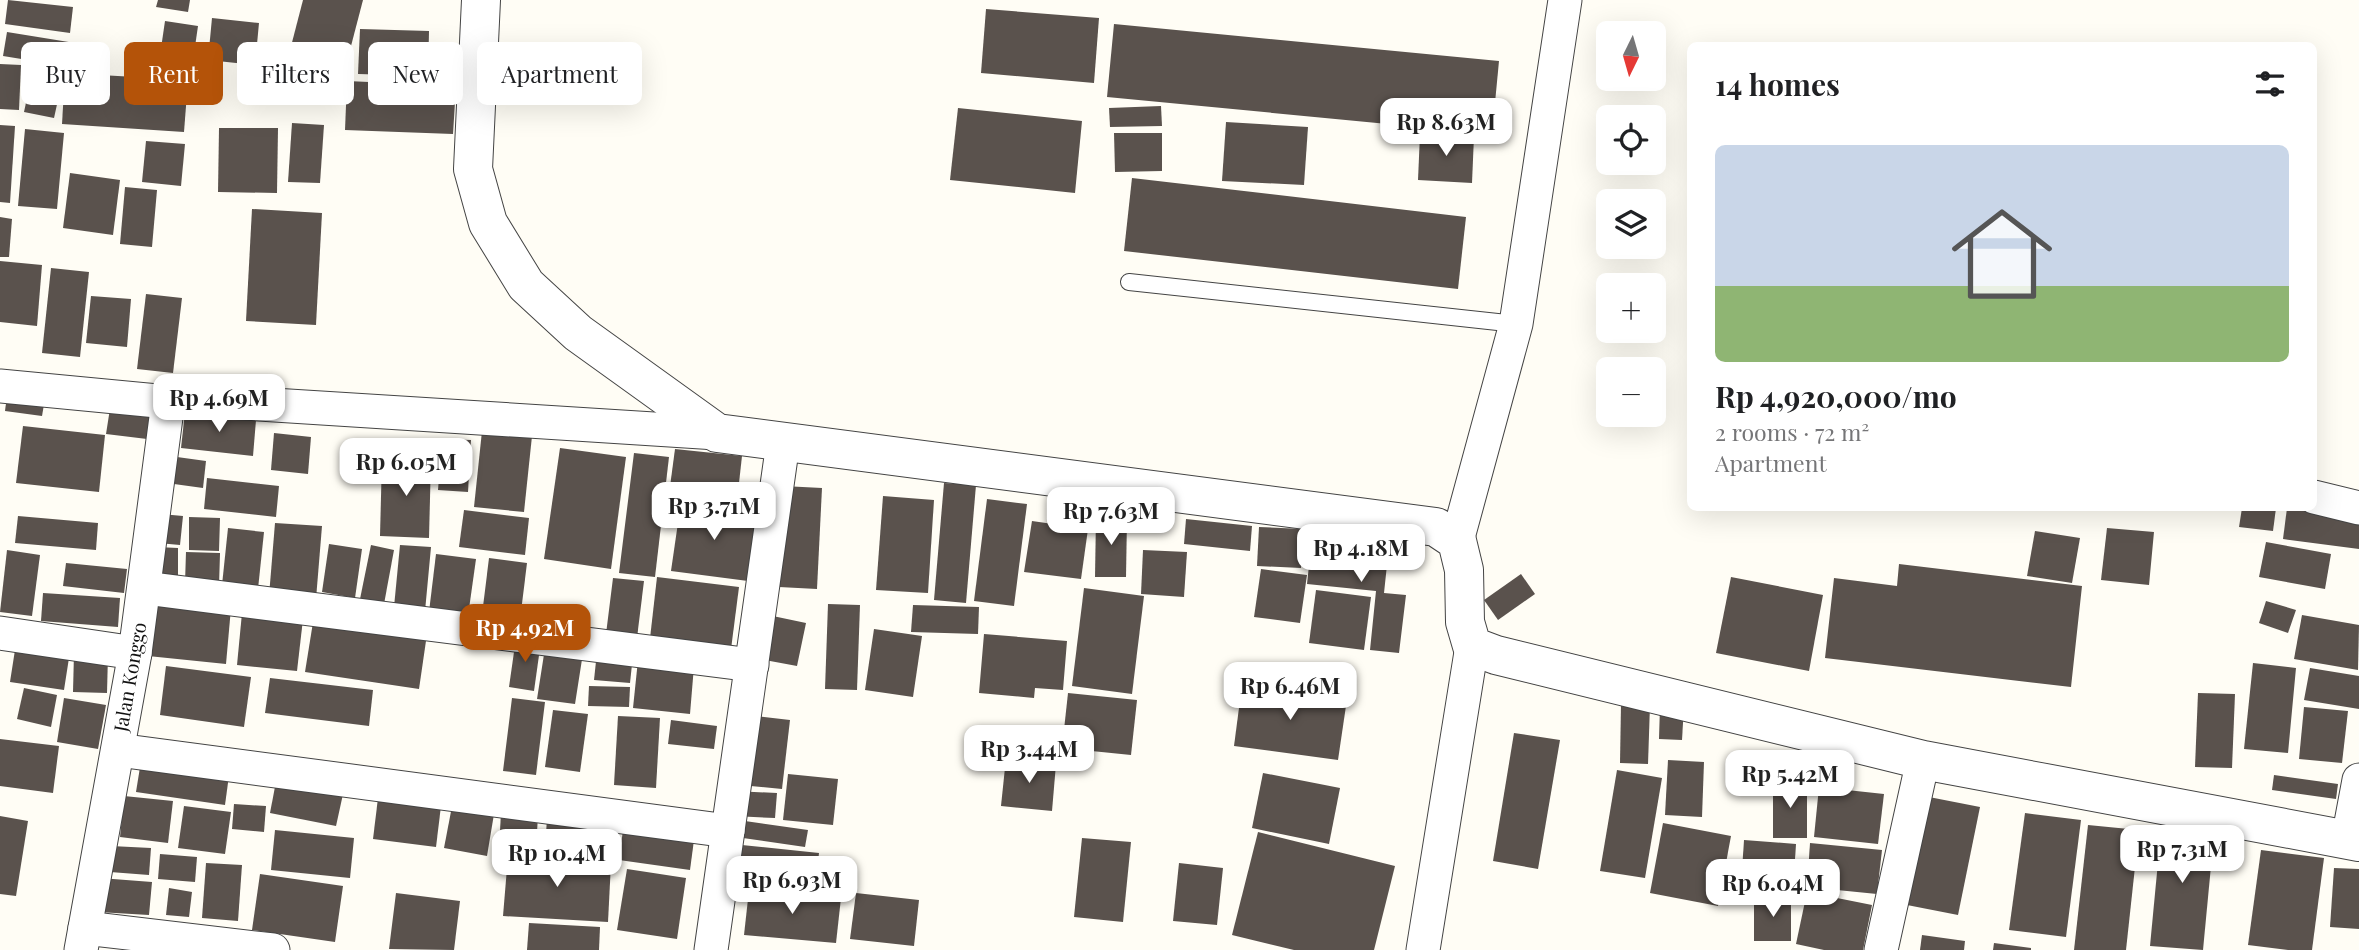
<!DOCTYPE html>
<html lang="en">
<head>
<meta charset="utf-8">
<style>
  body { margin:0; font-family:"Playfair Display",serif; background:#f6f6f6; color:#202124; height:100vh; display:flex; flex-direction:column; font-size:26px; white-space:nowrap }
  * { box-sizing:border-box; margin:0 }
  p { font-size:23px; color:#757577 }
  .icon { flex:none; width:38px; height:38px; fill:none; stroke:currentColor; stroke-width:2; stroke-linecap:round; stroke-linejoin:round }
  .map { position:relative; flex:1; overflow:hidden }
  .sheet { position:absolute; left:1687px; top:42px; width:630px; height:469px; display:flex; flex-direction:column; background:#fff; border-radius:10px; box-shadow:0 7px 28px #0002 }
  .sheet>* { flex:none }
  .banner { position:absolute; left:21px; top:42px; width:665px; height:63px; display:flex; gap:14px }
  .needle { width:46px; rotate:185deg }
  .tools { position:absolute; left:1596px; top:21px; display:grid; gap:14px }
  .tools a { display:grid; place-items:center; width:70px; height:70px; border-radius:10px; background:#fff; box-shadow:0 7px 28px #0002; font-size:35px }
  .price { position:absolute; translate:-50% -60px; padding:0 16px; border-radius:14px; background:#fff; color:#222; font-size:23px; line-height:46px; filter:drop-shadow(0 2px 4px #0008) }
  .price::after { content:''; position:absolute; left:50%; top:42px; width:21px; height:16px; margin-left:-10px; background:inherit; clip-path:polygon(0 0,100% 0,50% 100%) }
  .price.active { background:#b45309; color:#fff }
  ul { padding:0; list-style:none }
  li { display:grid; align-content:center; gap:14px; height:371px; padding:0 28px }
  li+li { border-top:2px solid #e0e0e0 }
  li span { display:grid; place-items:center; height:217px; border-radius:10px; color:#555 }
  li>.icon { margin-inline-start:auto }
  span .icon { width:126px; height:126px; fill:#fffc; stroke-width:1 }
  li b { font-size:30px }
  h2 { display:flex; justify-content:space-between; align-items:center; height:84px; padding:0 28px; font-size:30px }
  .pill { padding:0 24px; border-radius:10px; background:#fff; box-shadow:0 7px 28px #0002; font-size:24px; line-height:63px }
  .pill.active { background:#b45309; color:#fff }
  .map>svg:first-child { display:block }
</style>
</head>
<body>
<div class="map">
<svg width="2359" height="950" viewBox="0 0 2359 950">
  <rect width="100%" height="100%" fill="#fffdf5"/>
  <!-- building -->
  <g fill="#5a524d">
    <polygon points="8,0 73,7 70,33 5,24"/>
    <polygon points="158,0 190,0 188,12 156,7"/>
    <polygon points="303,0 363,0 345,69 289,54"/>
    <polygon points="986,9 1099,18 1094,83 981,73"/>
    <polygon points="212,18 259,23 255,65 208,60"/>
    <polygon points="165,21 198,26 192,67 159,62"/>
    <polygon points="1114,24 1499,61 1492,134 1107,97"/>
    <polygon points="360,29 429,31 428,76 358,74"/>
    <polygon points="7,32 81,44 77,68 3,56"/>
    <polygon points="0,64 21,65 19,110 0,109"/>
    <polygon points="33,70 63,77 54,118 24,112"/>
    <polygon points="65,73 188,80 184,132 62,124"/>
    <polygon points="347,81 456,86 453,134 345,130"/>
    <polygon points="1161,106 1162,126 1110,127 1109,108"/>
    <polygon points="958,108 1082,121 1075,193 950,180"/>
    <polygon points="1226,122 1308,127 1304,185 1222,181"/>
    <polygon points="292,123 324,125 320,183 288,182"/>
    <polygon points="0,125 15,126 10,203 0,202"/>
    <polygon points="219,128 278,128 277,193 218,192"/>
    <polygon points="25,129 64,133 57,209 18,206"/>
    <polygon points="1114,133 1162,133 1162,171 1115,172"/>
    <polygon points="1420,134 1474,136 1472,183 1418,180"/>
    <polygon points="146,141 185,144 181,186 142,182"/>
    <polygon points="70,173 120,180 113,235 63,228"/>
    <polygon points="1132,178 1466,217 1458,289 1124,251"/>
    <polygon points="125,187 157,190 152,247 120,244"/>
    <polygon points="252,209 322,213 316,325 246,321"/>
    <polygon points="0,217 12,219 9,257 0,257"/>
    <polygon points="0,261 42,265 37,326 0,322"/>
    <polygon points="51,268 89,272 80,357 42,353"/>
    <polygon points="146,294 182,298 173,373 137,369"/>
    <polygon points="91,296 131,299 127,347 86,343"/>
    <polygon points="8,388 46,393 42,416 5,411"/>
    <polygon points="111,402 151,407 147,439 106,434"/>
    <polygon points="185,412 256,420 253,456 181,448"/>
    <polygon points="23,426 105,435 99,492 16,483"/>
    <polygon points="482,431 532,436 524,512 474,507"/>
    <polygon points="274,433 311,437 308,474 271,470"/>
    <polygon points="442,439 471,440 468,492 438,490"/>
    <polygon points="560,448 626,457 611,569 544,559"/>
    <polygon points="675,449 742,456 737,501 669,494"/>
    <polygon points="634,453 669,457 655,577 619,573"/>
    <polygon points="177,457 206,461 203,488 174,484"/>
    <polygon points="382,458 431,459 429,538 380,536"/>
    <polygon points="207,478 279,486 276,517 204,509"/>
    <polygon points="944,483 976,485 966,603 934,600"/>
    <polygon points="783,486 822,488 817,589 779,587"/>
    <polygon points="883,496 934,500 928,593 876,590"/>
    <polygon points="987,499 1027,504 1014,606 974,601"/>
    <polygon points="681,502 757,512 748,581 671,571"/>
    <polygon points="2242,508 2276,508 2273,531 2239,527"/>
    <polygon points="2287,508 2313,508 2359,513 2359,549 2283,539"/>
    <polygon points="464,510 529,518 525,555 459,547"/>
    <polygon points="161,514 183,516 180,545 158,543"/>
    <polygon points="18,516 98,523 96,550 15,543"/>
    <polygon points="189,517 220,518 219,551 189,550"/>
    <polygon points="1096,517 1127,518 1126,577 1095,577"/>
    <polygon points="1186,519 1252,526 1250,551 1184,544"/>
    <polygon points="1032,521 1088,529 1081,579 1024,572"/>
    <polygon points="275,523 322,526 316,599 269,596"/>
    <polygon points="1259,527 1303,529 1301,568 1257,566"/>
    <polygon points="228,528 264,532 258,589 222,585"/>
    <polygon points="2107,528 2154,532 2149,585 2101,580"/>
    <polygon points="2035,531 2080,538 2072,583 2027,576"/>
    <polygon points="1312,538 1389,546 1384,593 1406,595 1399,653 1370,650 1376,591 1307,584"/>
    <polygon points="2266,542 2331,554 2325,589 2259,577"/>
    <polygon points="329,544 362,549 355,598 322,592"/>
    <polygon points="371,545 394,550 384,604 360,599"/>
    <polygon points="400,545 431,547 425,611 394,607"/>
    <polygon points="157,547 178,548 178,576 156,576"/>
    <polygon points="7,550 40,555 32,616 0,612"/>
    <polygon points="1143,550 1187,552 1184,597 1141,594"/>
    <polygon points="186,552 220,553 219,585 185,583"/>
    <polygon points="436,554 476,559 468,616 429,612"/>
    <polygon points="489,558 527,563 519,628 481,623"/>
    <polygon points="66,563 127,569 124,593 63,586"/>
    <polygon points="1899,564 2082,586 2071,687 1825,658 1834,578 1897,586"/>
    <polygon points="1261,569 1307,575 1300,623 1254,617"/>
    <polygon points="1521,574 1535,594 1498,620 1484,600"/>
    <polygon points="657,577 739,587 730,657 649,647"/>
    <polygon points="1731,577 1823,595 1809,671 1716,653"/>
    <polygon points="613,578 644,581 636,646 605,642"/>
    <polygon points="1084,588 1144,596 1132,694 1072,686"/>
    <polygon points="1316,590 1371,597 1364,650 1309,643"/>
    <polygon points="43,593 120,598 118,627 41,621"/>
    <polygon points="154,600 231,608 226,664 148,656"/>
    <polygon points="2266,601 2296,610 2288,633 2259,623"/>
    <polygon points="828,604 860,605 857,690 825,689"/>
    <polygon points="913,605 979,607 978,634 911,632"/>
    <polygon points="242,613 303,619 297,671 237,665"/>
    <polygon points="768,615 806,623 797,666 760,659"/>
    <polygon points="2302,615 2359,625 2358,670 2294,659"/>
    <polygon points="314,616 427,634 419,689 305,672"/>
    <polygon points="874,629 922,636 913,697 865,690"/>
    <polygon points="984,634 1067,641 1063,690 1035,688 1034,698 979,693"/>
    <polygon points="17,637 71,645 64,690 10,682"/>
    <polygon points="516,638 541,641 534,691 509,687"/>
    <polygon points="545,648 583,653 575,704 537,699"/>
    <polygon points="597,652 633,655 630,683 594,680"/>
    <polygon points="74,653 108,654 107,693 73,692"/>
    <polygon points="638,660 694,666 690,714 633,708"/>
    <polygon points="2253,663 2296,668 2288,753 2244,749"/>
    <polygon points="166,666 251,677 244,727 160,715"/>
    <polygon points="2310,668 2359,676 2359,709 2304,700"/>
    <polygon points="270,678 373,690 369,726 265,713"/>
    <polygon points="1242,685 1347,699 1338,760 1234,746"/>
    <polygon points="589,686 630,687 629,707 588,706"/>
    <polygon points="24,688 57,695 51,727 17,719"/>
    <polygon points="1068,693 1137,700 1131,755 1062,748"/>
    <polygon points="2198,693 2235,694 2232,768 2195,767"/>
    <polygon points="64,698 106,705 98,749 57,742"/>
    <polygon points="512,698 545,702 536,775 503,771"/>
    <polygon points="1621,704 1650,705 1648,764 1620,763"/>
    <polygon points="1660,706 1684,706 1682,740 1659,739"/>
    <polygon points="2304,707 2348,711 2342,763 2299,759"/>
    <polygon points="553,710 588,714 580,772 545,767"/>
    <polygon points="748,715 790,720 782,789 740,785"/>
    <polygon points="618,716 660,718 656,788 614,785"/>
    <polygon points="671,720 717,726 714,749 668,744"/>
    <polygon points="1514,733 1560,740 1538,869 1493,861"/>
    <polygon points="0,739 59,746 53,793 0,786"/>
    <polygon points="1819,745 1847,747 1844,785 1817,783"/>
    <polygon points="142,755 230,768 225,805 136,792"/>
    <polygon points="1006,758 1056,764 1052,811 1001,806"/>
    <polygon points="1668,760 1704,762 1702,817 1665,815"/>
    <polygon points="1617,770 1662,778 1645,878 1600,871"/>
    <polygon points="278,771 345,785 336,826 270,813"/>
    <polygon points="1263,773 1340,788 1329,844 1252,828"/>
    <polygon points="788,774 838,779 833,825 783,820"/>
    <polygon points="2274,775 2338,784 2336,799 2272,790"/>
    <rect x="1773" y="782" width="34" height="56"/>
    <polygon points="1819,787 1884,794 1878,844 1814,837"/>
    <polygon points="734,791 777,793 775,818 733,816"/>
    <polygon points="124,796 173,801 168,843 120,837"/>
    <polygon points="1929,797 1980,807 1958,915 1907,905"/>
    <polygon points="378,798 441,806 436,847 373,839"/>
    <polygon points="453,801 495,808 487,856 444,848"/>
    <polygon points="234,804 266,806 264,832 232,829"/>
    <polygon points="184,806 231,812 225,854 178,848"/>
    <polygon points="501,812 538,814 536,852 499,850"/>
    <polygon points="2025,813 2081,820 2066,937 2009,930"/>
    <polygon points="0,816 28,821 16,896 0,894"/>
    <polygon points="547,817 607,820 605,856 545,853"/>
    <polygon points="738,820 808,830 805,847 736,837"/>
    <polygon points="2162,820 2215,824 2203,950 2150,946"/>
    <polygon points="1663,823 1731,836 1718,906 1650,893"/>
    <polygon points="2088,825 2139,830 2126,950 2074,950"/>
    <polygon points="275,830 354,838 350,878 271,870"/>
    <polygon points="623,830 694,840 690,870 619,860"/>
    <polygon points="1258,832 1395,866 1374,950 1294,950 1232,935"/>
    <polygon points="1082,838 1131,842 1123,922 1074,917"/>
    <polygon points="1744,840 1796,844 1793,890 1741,886"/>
    <polygon points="1810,843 1882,850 1877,894 1807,887"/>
    <polygon points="732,844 819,853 815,889 728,880"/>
    <polygon points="111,846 151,848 149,875 110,872"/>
    <polygon points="2261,850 2324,858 2312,950 2288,950 2248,945"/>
    <polygon points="160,854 197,857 195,882 158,879"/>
    <polygon points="508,856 611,863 608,922 503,916"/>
    <polygon points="206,863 242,865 238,921 202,918"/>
    <polygon points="1179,863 1223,868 1217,925 1173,921"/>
    <polygon points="2334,868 2359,869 2359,929 2330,927"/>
    <polygon points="627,869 686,878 677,939 617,930"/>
    <polygon points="260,874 343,886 335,942 252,930"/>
    <polygon points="100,878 152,882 149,915 98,912"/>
    <polygon points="169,888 192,892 189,917 166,915"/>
    <polygon points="749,890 841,898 836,943 744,935"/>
    <polygon points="1807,892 1872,905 1863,950 1824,950 1796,944"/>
    <polygon points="396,893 460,901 454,950 389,949"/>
    <polygon points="856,893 919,900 914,946 850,939"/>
    <rect x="1754" y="897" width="37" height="44"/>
    <polygon points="529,923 600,927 599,950 527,950"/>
    <polygon points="1922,935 1965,941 1964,950 1920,950"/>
    <polygon points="1994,943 2031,948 2031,950 1993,950"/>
  </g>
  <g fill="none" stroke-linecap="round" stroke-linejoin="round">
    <defs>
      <polyline id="service" points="1129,282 1516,324"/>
      <g id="minor">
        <polyline points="0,386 168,402 227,402 717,433"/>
        <polyline points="2314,497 2359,508"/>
        <polyline points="1457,541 1516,324 1565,0"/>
        <polyline points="145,588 752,665"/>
        <polyline points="0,633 135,653"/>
        <polyline points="118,750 728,831"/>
        <polyline points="2348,839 2359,780"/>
        <polyline points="85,928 273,950"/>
        <polyline points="81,950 135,653 168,402"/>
        <polyline points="711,950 783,443"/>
        <polyline points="1423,950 1472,646"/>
        <polyline points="1881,950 1923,760"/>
      </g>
      <polyline id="tertiary" points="481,0 473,169 488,223 526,285 578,333 717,433 1436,527 1457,541 1464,570 1465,622 1472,646 1496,655 1923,760 2359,842"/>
    </defs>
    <!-- service casing -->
    <use href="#service" stroke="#444" stroke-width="18"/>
    <!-- minor casing -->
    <use href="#minor" stroke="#444" stroke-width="35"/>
    <!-- tertiary casing -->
    <use href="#tertiary" stroke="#444" stroke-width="40"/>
    <!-- service -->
    <use href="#service" stroke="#fff" stroke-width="16"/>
    <!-- minor -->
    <use href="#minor" stroke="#fff" stroke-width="33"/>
    <!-- tertiary -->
    <use href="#tertiary" stroke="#fff" stroke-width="38"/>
  </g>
  <g text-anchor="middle" stroke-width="7" stroke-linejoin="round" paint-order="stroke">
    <!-- street labels -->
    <g font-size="19" fill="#111" stroke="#fff">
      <text transform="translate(130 677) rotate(-80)" y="7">Jalan Konggo</text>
    </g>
  </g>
</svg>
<div class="tools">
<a><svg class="needle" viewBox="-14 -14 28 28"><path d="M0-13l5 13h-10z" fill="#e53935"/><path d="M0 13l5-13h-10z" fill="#757577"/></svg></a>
<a><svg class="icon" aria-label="locate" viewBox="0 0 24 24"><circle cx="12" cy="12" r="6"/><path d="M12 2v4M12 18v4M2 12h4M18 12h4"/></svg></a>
<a><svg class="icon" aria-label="layers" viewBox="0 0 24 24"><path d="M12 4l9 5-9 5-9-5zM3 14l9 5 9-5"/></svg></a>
<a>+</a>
<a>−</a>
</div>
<b class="price" style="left:1446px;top:158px">Rp 8.63M</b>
<b class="price" style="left:219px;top:434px">Rp 4.69M</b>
<b class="price" style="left:406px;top:498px">Rp 6.05M</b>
<b class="price" style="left:714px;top:542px">Rp 3.71M</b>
<b class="price" style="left:1111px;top:547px">Rp 7.63M</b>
<b class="price" style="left:1361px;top:584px">Rp 4.18M</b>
<b class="price active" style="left:525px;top:664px">Rp 4.92M</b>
<b class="price" style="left:1290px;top:722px">Rp 6.46M</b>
<b class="price" style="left:1029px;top:785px">Rp 3.44M</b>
<b class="price" style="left:1790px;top:810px">Rp 5.42M</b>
<b class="price" style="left:2182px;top:885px">Rp 7.31M</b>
<b class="price" style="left:557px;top:889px">Rp 10.4M</b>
<b class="price" style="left:792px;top:916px">Rp 6.93M</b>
<b class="price" style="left:1773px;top:919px">Rp 6.04M</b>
<div class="banner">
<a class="pill">Buy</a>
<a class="pill active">Rent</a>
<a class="pill">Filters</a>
<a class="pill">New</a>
<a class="pill">Apartment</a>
</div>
<section class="sheet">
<h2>14 homes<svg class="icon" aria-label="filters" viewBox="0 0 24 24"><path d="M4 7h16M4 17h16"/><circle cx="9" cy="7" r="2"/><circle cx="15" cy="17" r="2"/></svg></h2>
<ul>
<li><span style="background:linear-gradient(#c9d6e8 65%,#8fb573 0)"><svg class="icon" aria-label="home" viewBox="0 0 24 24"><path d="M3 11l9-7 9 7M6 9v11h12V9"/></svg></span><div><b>Rp 4,920,000/mo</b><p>2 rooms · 72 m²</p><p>Apartment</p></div></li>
</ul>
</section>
</div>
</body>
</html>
